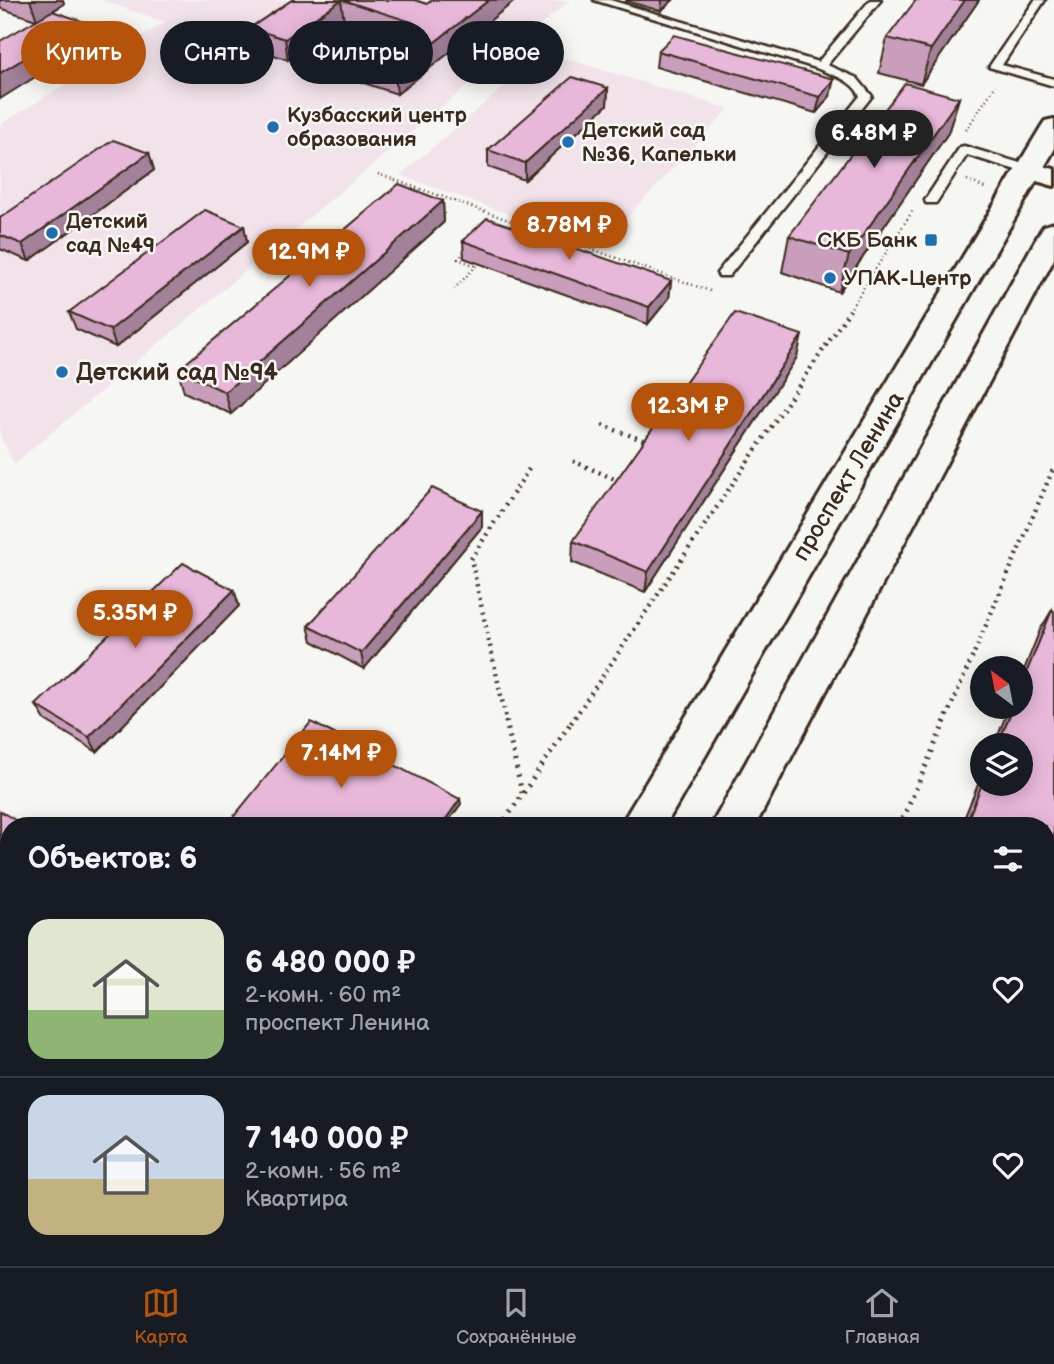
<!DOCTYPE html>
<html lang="ru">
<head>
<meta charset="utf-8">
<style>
  body { margin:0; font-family:"Balsamiq Sans",sans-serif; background:#242831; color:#f1f3f6; height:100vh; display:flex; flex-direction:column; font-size:26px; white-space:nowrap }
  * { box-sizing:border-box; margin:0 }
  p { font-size:23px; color:#9ea1a6 }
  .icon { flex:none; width:38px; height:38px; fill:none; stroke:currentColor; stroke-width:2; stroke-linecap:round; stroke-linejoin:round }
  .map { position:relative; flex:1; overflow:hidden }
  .panel { position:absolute; left:0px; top:817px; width:1055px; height:450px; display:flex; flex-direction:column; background:#171b24; border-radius:28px 28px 0 0; box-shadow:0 4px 18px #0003 }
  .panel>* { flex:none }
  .banner { position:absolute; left:21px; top:21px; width:700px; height:63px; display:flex; gap:14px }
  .needle { width:46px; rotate:328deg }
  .tools { position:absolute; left:970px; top:656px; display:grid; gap:14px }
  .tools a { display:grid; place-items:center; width:63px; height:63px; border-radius:50%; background:#171b24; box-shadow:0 4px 18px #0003; font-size:35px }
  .price { position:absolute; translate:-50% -60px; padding:0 16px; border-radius:24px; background:#b45309; color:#fff; font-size:23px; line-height:46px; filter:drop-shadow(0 2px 4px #0008) }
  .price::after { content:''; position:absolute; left:50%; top:42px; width:21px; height:16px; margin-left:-10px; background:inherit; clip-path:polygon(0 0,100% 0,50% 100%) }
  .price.on { background:#222; color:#fff }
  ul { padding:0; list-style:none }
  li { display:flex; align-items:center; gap:21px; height:175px; padding:0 28px }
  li+li { border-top:2px solid #363941 }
  li span { display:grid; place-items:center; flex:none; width:196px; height:140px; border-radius:21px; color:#555 }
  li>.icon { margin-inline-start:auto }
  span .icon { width:84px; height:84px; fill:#fffc; stroke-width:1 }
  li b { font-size:30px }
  h2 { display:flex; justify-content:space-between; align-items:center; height:84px; padding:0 28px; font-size:30px }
  .pill { padding:0 24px; border-radius:32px; background:#171b24; box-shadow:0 4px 18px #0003; font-size:24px; line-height:63px }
  .pill.on { background:#b45309; color:#fff }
  .dock { display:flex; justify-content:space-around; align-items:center; height:98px; border-top:2px solid #363941; background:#171b24; font-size:19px; color:#9ea1a6 }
  .dock a { display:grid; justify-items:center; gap:4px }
  .dock .on { color:#b45309 }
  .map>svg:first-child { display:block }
</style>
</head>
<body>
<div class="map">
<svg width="1054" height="1266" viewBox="0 0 1054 1266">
  <rect width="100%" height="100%" fill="#f6f6f2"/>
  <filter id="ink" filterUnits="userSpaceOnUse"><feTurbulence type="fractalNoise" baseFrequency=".0143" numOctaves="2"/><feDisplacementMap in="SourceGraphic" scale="14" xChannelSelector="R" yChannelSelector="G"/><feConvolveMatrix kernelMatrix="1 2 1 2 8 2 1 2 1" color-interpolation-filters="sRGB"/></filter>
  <g filter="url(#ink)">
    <!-- built -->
    <g fill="#f2e3eb">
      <polygon points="101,0 569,1 14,464 0,435 0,125 165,22"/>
      <polygon points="545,52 729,109 599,247 400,175"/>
    </g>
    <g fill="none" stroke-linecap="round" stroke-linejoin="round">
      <defs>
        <g id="service">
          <path d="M 594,0 L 610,0 L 818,62 L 870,0 L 881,0 L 827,65 L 857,78 L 872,96 L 729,276 L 719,276 L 717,273 L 860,96 C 852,79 832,75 816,68 Z"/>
          <polygon points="1035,0 1045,0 1002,65 1054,79 1054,86 989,67"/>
          <polygon points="964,146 1033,167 1035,170 1029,174 967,155 936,203 926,203 925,200 960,147"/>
          <polygon points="1054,927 1054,965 1046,969 1046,930"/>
          <polygon points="1046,1173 1054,1177 1054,1201 1046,1198"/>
        </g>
        <polygon id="tertiary" points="1029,162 1054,169 1054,186 1019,176 1015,170 1019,164"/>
        <g id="secondary">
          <polygon points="1054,119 1054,150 665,826 620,826 1041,127 1045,121"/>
          <polygon points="1054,223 1054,259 755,826 711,826 1040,232 1044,226"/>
          <polygon points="358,1258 413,1258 409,1266 355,1266"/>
          <polygon points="473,1258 528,1258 524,1266 470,1266"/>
        </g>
      </defs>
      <!-- service casing -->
      <use href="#service" stroke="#3b2a1e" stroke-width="5"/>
      <!-- tertiary casing -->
      <use href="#tertiary" stroke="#3b2a1e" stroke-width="6"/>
      <!-- secondary casing -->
      <use href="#secondary" stroke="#3b2a1e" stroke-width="6"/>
      <!-- path-far2 -->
      <g stroke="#3b2a1e" stroke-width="2.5" stroke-dasharray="1 3.5" stroke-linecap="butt">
        <polyline points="966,130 996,85"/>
        <polyline points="378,174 710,291"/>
        <polyline points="967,180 987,189"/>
        <polyline points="468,249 458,259 476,266"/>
        <polyline points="454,289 479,263"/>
        <polyline points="849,311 913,210"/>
      </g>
      <!-- path-far1 -->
      <g stroke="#3b2a1e" stroke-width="4.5" stroke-dasharray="2 5" stroke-linecap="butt">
        <polyline points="602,425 648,442"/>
        <polyline points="573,461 619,481"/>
        <polyline points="507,723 471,559 529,469"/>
        <polyline points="571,723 850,310"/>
        <polyline points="944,723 1054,467"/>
      </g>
      <!-- path -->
      <g stroke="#3b2a1e" stroke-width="5" stroke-dasharray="2 6" stroke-linecap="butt">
        <polyline points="506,721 522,793"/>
        <polyline points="501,826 572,721"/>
        <polyline points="900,826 945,721"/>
        <polyline points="207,1266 212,1258"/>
        <polyline points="711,1266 714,1258"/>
      </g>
      <!-- service -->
      <use href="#service" fill="#f6f6f2" fill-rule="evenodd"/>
      <!-- tertiary -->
      <use href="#tertiary" fill="#f6f6f2" fill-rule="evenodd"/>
      <!-- secondary -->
      <use href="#secondary" fill="#f6f6f2" fill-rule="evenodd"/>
    </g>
    <!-- wall -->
    <g fill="#c89ebb" stroke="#3b2a1e" stroke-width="2">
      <polygon points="0,0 63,0 64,4 53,11 91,42 36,20 0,8"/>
      <polygon points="292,0 415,0 397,94 361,82 359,61 393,36 344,21 288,60 254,48 250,28"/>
      <polygon points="627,0 673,0 661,11 626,1"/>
      <polygon points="979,0 921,84 879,73 887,38"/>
      <polygon points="658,51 830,96 816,113 656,67"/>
      <polygon points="608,88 607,105 525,180 488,167 488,150"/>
      <polygon points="959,98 948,133 839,292 782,272 789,236"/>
      <polygon points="149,153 154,170 29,261 0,249 0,218"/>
      <polygon points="443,201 444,222 231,414 184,392 178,370"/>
      <polygon points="244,226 247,242 116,347 76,329 69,312"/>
      <polygon points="463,241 671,281 669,298 648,324 464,258"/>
      <polygon points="797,357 645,592 572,562 573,541"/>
      <polygon points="482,511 482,527 364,669 312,641 308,626"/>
      <polygon points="234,590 239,606 97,752 45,720 36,705"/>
      <polygon points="1052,610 1046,826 961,826 982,775 982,784 1020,746 994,746 1009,707 1020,707 1020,680 1040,630"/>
      <polygon points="900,1258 958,1258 971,1266 897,1266"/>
    </g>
    <!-- shaded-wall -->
    <g fill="#a28199" stroke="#3b2a1e" stroke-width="2">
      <polygon points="30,0 63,0 64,4 37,20"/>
      <polygon points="341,0 344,21 288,60 285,39"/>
      <polygon points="489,0 516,0 397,94 395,73"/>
      <polygon points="662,0 673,0 661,11"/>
      <polygon points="965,0 979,0 921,84 931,49"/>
      <polygon points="85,22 91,42 0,99 0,73"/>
      <polygon points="834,79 830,96 816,113 820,97"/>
      <polygon points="608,88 607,105 525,180 525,163"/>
      <polygon points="959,98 948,133 839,292 849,255"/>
      <polygon points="149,153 154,170 29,261 22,244"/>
      <polygon points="443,201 444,222 231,414 225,392"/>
      <polygon points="244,226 247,242 116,347 110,330"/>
      <polygon points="671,281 669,298 648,324 649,307"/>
      <polygon points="802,335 797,357 645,592 648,572"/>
      <polygon points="482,511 482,527 364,669 361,653"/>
      <polygon points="234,590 239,606 97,752 89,737"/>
      <polygon points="460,799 461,804 445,826 441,826"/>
    </g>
    <!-- building -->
    <g fill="#e8b8da" stroke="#3b2a1e" stroke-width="2">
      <polygon points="292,0 341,0 285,39 250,28"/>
      <polygon points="342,0 415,0 427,4 432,0 489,0 395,73 359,61 412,22"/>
      <polygon points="916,0 965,0 931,49 887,38"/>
      <polygon points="52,11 85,22 0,73 0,41"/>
      <polygon points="674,35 834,79 820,97 658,51"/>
      <polygon points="572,77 608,88 525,163 488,150"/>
      <polygon points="905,83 959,98 849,255 789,236"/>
      <polygon points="113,140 149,153 22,244 0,235 0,218"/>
      <polygon points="399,184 443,201 225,392 178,370"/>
      <polygon points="205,210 244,226 110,330 69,312"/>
      <polygon points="487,218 671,281 649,307 463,241"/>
      <polygon points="735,313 802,335 648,572 573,541"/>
      <polygon points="432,488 482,511 361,653 308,626"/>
      <polygon points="183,563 234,590 89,737 36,705"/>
      <polygon points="1052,610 1054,611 1054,837 1046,858 1046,826 965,826 982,784 1020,784 1020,746 997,746 1013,707 1020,707 1020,688"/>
      <polygon points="311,722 460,799 441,826 226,826"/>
      <polygon points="0,811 25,826 9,826 9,1219 0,1213"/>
      <polygon points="907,1258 958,1258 971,1266 904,1266"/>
    </g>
  </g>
  <!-- markers -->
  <g fill="#1f6fb2" stroke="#f6f6f2" stroke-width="2.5">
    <circle cx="273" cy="127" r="7"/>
    <circle cx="568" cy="142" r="7"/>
    <circle cx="52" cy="233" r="7"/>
    <rect x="924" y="233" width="14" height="14" rx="3.5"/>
    <circle cx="830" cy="278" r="7"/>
    <circle cx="62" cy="372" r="7"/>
  </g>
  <g text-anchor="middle" stroke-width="5" stroke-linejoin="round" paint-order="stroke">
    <!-- far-poi labels -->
    <g font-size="21" font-weight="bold" fill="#3b2a1e" stroke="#f6f6f2" text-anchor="start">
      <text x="287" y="122">Кузбасский центр<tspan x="287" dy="24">образования</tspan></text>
      <text x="582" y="137">Детский сад<tspan x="582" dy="24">№36, Капельки</tspan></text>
      <text x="66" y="228">Детский<tspan x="66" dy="24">сад №49</tspan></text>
      <text x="917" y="247" text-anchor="end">СКБ Банк</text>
      <text x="844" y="285">УПАК-Центр</text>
    </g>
    <!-- poi labels -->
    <g font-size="24" font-weight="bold" fill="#3b2a1e" stroke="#f6f6f2" text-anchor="start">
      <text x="76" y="380">Детский сад №94</text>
    </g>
    <!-- street labels -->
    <g font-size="24" fill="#3b2a1e" stroke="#f6f6f2">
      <text transform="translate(848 476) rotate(-59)" y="8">проспект Ленина</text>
    </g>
  </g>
</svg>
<div class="tools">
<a><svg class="needle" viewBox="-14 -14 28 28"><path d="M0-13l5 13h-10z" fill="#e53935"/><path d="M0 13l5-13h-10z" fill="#9ea1a6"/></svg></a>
<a><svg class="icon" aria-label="layers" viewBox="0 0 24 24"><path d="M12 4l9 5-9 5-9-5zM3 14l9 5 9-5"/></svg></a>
</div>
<b class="price on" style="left:874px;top:170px">6.48M ₽</b>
<b class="price" style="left:569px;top:262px">8.78M ₽</b>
<b class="price" style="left:309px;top:289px">12.9M ₽</b>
<b class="price" style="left:688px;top:443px">12.3M ₽</b>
<b class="price" style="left:135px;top:650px">5.35M ₽</b>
<b class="price" style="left:341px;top:790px">7.14M ₽</b>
<div class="banner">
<a class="pill on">Купить</a>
<a class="pill">Снять</a>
<a class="pill">Фильтры</a>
<a class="pill">Новое</a>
</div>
<section class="panel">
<h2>Объектов: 6<svg class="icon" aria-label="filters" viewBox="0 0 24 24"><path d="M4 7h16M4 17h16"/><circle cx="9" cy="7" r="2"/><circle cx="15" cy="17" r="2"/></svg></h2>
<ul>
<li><span style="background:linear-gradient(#dfe7d0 65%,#8fb573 0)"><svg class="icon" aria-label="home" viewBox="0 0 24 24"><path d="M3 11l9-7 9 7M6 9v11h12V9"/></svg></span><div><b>6 480 000 ₽</b><p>2-комн. · 60 m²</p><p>проспект Ленина</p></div><svg class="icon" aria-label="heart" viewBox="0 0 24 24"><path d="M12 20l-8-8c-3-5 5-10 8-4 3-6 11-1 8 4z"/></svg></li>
<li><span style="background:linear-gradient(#c9d6e8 60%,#c2b280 0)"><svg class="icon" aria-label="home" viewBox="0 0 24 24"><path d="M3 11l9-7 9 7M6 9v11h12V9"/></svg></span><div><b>7 140 000 ₽</b><p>2-комн. · 56 m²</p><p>Квартира</p></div><svg class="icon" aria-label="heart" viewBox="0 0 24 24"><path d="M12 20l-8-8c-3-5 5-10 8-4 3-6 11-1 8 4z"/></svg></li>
</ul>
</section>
</div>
<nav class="dock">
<a class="on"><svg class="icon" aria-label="map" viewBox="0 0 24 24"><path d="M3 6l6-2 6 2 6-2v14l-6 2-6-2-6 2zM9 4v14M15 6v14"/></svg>Карта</a>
<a><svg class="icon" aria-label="saved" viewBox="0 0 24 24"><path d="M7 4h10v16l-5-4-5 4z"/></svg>Сохранённые</a>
<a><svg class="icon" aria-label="home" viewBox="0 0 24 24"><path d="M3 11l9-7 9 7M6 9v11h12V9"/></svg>Главная</a>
</nav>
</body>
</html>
